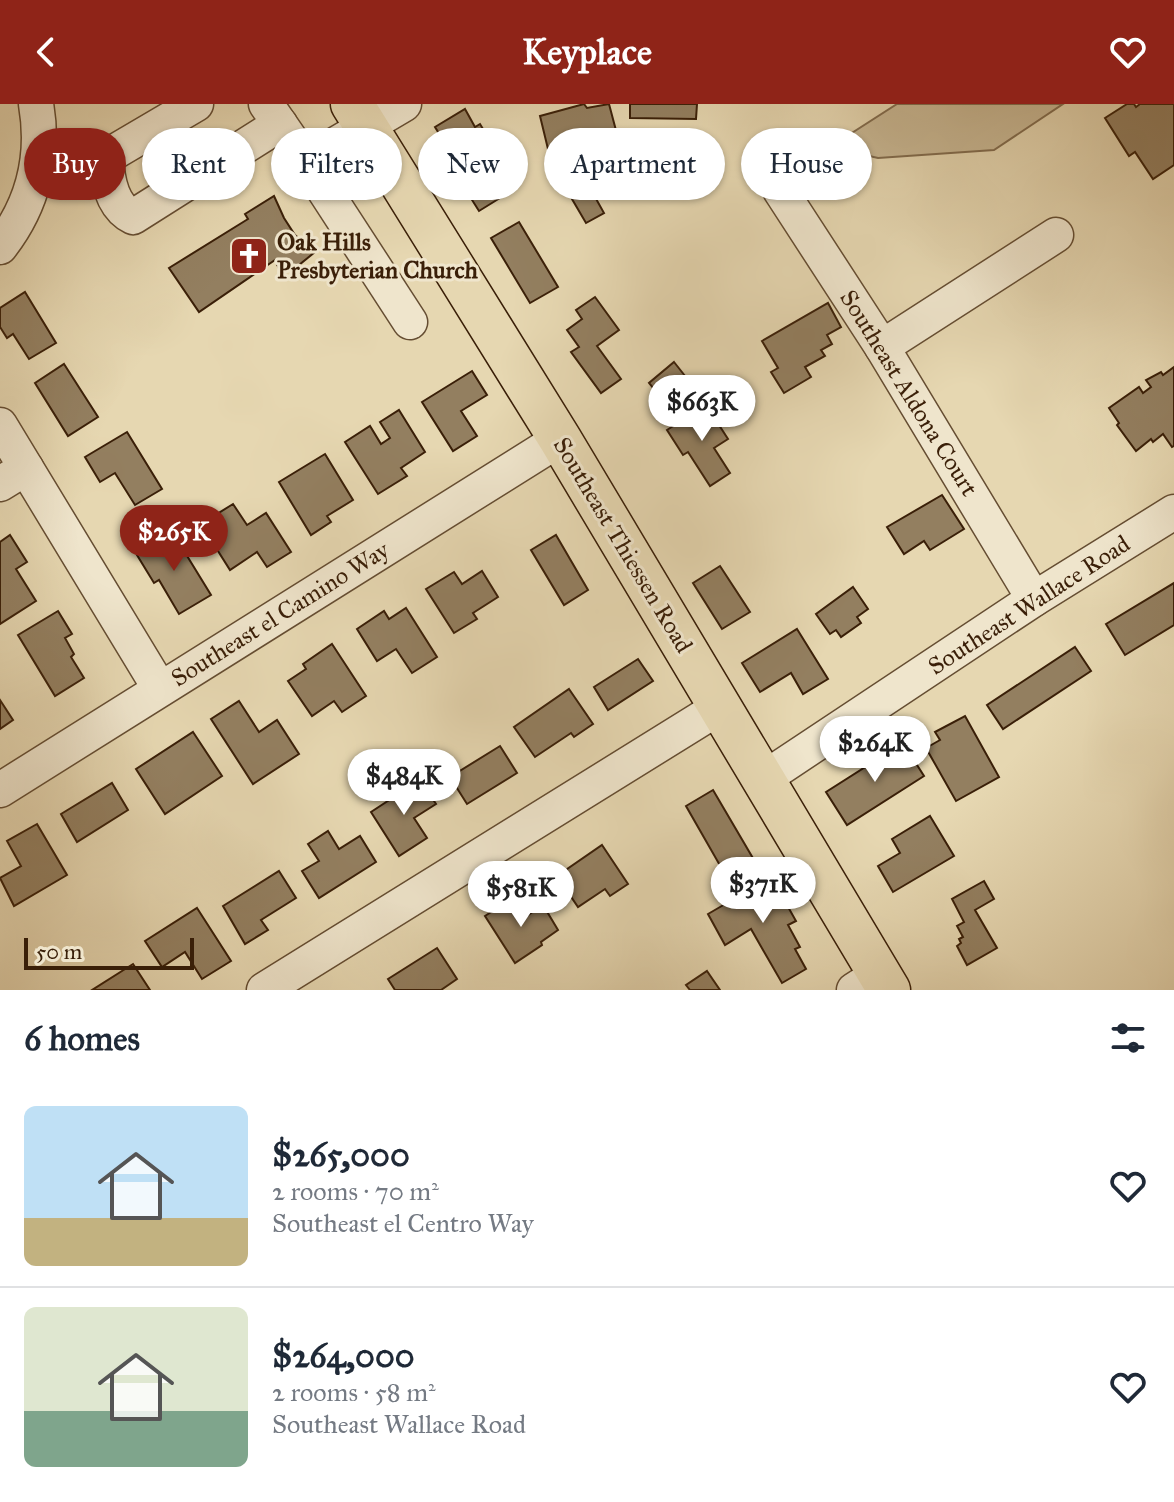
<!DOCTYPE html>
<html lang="en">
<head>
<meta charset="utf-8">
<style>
  body { margin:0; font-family:"IM FELL Great Primer",serif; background:#f6f6f7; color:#1f2937; height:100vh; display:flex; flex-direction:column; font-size:30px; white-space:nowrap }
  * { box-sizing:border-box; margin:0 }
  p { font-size:26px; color:#747a83 }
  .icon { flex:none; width:44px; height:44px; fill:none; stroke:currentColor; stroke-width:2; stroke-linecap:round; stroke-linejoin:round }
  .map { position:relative; height:886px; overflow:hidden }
  .details { display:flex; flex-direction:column; background:#fff; flex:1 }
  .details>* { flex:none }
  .banner { position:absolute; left:24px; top:24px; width:1126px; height:72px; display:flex; gap:16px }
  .scale { position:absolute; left:24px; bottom:20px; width:170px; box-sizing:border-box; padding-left:8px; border:4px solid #3a1f08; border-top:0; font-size:22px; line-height:28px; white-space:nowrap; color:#3a1f08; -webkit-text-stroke:6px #efe5cc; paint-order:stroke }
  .price { position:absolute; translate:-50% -68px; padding:0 18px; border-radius:28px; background:#fff; color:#222; font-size:26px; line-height:52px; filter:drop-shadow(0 2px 4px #0008) }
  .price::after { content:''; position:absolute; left:50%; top:48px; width:24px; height:18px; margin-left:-12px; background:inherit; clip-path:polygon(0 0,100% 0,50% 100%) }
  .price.selected { background:#8f2418; color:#fff }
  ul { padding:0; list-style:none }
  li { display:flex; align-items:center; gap:24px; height:200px; padding:0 24px }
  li+li { border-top:2px solid #e0e1e3 }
  li span { display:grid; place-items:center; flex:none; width:224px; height:160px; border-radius:12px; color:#555 }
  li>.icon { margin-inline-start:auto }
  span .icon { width:96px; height:96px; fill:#fffc; stroke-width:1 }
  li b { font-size:34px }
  h2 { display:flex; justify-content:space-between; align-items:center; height:96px; padding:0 24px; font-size:34px }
  .chip { padding:0 28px; border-radius:36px; background:#fff; box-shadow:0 2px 6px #0004; font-size:28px; line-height:72px }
  .chip.selected { background:#8f2418; color:#fff }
  header { display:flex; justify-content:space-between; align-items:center; height:104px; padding:0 24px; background:#8f2418; color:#fff; font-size:36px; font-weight:700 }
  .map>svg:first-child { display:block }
</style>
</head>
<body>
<header><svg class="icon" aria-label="back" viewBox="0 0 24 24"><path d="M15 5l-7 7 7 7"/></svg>Keyplace<svg class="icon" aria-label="heart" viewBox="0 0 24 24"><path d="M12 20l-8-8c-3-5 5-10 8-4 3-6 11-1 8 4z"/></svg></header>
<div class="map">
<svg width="1174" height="886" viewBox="0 0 1174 886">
  <rect width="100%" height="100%" fill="#e6d7b1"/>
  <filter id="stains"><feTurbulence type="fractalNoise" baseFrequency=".0025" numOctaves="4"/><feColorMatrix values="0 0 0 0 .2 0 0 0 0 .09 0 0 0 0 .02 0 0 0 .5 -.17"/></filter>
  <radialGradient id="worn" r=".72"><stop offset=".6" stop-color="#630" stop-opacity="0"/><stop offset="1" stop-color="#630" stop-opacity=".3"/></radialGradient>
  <!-- green -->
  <polygon fill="#c9b894" stroke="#826c4e" stroke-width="2" points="897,0 1063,0 994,46 878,54 830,43"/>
  <!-- building -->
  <g fill="#937f60" stroke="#3a1f08" stroke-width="2">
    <polygon points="584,0 587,4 609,0 618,34 602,38 600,31 548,45 540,12"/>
    <polygon points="630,0 697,0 696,15 630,14"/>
    <polygon points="1127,0 1134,0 1136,3 1140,0 1174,0 1174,61 1153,75 1135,48 1129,52 1105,14"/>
    <polygon points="465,5 475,23 480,20 506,63 496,70 508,89 479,107 450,61 456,57 435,23"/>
    <polygon points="590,84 604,109 586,119 572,95"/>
    <polygon points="274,92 284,114 295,131 315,148 294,165 281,169 275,156 199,208 169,164 248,115 245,110"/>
    <polygon points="519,118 558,183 530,199 491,134"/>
    <polygon points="25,188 56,239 29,255 13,230 7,234 0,223 0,204"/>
    <polygon points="595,193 619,226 597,242 621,275 601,289 571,248 579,243 567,226 582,215 576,206"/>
    <polygon points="828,199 841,223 827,231 832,240 821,246 825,252 805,263 811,273 784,289 771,268 778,264 762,237"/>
    <polygon points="674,258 693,282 668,302 649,279"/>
    <polygon points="64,260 98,313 68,332 35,279"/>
    <polygon points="1174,263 1174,342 1172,343 1163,330 1153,338 1151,335 1136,347 1117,321 1119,319 1109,304 1139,283 1143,289 1151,283 1146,276 1161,268 1163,271"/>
    <polygon points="472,267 487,291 461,307 477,332 453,347 422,298"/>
    <polygon points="706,301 728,335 714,344 730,369 710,382 688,348 683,351 667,326"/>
    <polygon points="399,306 425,348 401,364 407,372 378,390 345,338 370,322 381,340 390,334 380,318"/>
    <polygon points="127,328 162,385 135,401 115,369 100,378 85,353"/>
    <polygon points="325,350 353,396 327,412 331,418 311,431 279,378"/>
    <polygon points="942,391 964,425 930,446 924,437 904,450 887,423"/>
    <polygon points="233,400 247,421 266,409 291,448 267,463 257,448 230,466 201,420"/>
    <polygon points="173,429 211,491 179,510 159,476 154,479 137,451"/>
    <polygon points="10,431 27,458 16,465 36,497 0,520 0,438"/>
    <polygon points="556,431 588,486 564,501 531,446"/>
    <polygon points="720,462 750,508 722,525 693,479"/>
    <polygon points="482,467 498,493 473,509 477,515 454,529 426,485 454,468 462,480"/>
    <polygon points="1174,479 1174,521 1125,551 1106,520"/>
    <polygon points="853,483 868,505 857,513 861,519 841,533 836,526 830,530 816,510"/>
    <polygon points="406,504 437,553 412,569 396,545 377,557 357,525 384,507 389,515"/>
    <polygon points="58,507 72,530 65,534 74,550 71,553 84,574 55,592 18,531"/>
    <polygon points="797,525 828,575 803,590 791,569 760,588 742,559"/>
    <polygon points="332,540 366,592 342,608 334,597 312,612 288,577 306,565 303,560"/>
    <polygon points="1075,543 1091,567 1003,625 987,601"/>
    <polygon points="638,555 653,577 608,606 594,583"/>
    <polygon points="569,585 593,620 574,633 571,629 535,653 514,623"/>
    <polygon points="0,596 13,616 0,625"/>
    <polygon points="239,597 259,628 277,616 299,650 253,680 211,615"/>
    <polygon points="965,612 999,673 956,697 926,644 940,636 935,628"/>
    <polygon points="193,628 222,672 165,710 136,665"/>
    <polygon points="903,639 924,672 847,721 826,688"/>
    <polygon points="500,642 517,669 467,700 450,673"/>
    <polygon points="420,676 436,700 414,714 427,734 399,752 371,708"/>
    <polygon points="112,679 128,706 77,738 61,710"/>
    <polygon points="713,686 754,756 726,772 686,702"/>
    <polygon points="930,712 954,752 893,788 878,762 900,749 892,735"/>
    <polygon points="37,720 67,771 14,802 0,774 21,762 7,737"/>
    <polygon points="328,727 339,745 360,732 376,758 319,794 302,767 319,757 308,740"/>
    <polygon points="602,741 628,780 610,792 605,785 578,803 557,772"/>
    <polygon points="279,767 296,794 261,816 268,826 245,840 223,802"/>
    <polygon points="775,771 787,792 783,794 796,817 788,821 800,843 795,845 806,865 782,879 751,825 725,841 708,810"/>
    <polygon points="984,777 994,795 975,806 997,844 967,861 957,842 961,839 959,835 963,833 957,822 964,818 952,795"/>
    <polygon points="513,794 525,813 543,801 558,826 541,838 542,841 515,859 485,812"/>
    <polygon points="197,804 231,857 202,875 185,848 162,863 145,837"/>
    <polygon points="437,844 457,875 441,886 395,886 388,875"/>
    <polygon points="133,860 150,886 92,886"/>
    <polygon points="707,867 720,886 690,886 686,881"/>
  </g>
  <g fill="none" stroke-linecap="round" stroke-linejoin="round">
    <defs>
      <g id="minor">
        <path d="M 196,0 L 106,53 C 107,75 112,103 133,113 L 280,20"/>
        <polyline points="266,0 306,58 404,0"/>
        <polyline points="306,58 410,218"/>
        <polyline points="780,86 882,243 1034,495"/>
        <path d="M 0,143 C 33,101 45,52 36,0"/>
        <polyline points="882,243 1056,131"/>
        <polyline points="0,321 160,585"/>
        <polyline points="0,380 26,364"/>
        <polyline points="763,675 1034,495 1174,408"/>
        <polyline points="0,686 560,335"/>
        <polyline points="264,886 720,603"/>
        <polyline points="854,886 879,870"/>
      </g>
      <polyline id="major" points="352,0 560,335 889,886"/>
    </defs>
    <!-- minor casing -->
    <use href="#minor" stroke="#654d32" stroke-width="37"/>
    <!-- major casing -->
    <use href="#major" stroke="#3a1f08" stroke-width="45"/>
    <!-- minor -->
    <use href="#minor" stroke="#efe5cc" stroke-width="34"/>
    <!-- major -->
    <use href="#major" stroke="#e6d7b1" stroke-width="42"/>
  </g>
  <!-- icons -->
  <defs>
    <symbol id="church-square" viewBox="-11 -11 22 22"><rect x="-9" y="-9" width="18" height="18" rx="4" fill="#8f2418" stroke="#efe5cc"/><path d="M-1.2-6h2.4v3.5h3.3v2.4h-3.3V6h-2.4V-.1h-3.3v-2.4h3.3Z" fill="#fff"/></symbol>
  </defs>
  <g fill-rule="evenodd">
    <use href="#church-square" x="227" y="130" width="44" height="44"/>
  </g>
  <g text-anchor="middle" stroke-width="6" stroke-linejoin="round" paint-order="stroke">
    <!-- poi labels -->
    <g font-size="24" font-weight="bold" fill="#3a1f08" stroke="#efe5cc" text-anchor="start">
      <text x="277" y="146">Oak Hills<tspan x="277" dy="28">Presbyterian Church</tspan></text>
    </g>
    <!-- street labels -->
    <g font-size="24" fill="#3a1f08" stroke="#efe5cc">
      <text transform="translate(909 289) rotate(58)" y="8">Southeast Aldona Court</text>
      <text transform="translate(623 441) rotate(59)" y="8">Southeast Thiessen Road</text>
      <text transform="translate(1029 501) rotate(-33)" y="8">Southeast Wallace Road</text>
      <text transform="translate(280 510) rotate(-32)" y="8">Southeast el Camino Way</text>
    </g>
  </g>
  <rect width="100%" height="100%" filter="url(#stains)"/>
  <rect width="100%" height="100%" fill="url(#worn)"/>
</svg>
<div class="scale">50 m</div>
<b class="price" style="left:702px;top:339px">$663K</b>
<b class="price selected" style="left:174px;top:469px">$265K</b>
<b class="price" style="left:875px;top:680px">$264K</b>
<b class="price" style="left:404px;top:713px">$484K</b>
<b class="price" style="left:763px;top:821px">$371K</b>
<b class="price" style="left:521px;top:825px">$581K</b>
<div class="banner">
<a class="chip selected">Buy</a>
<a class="chip">Rent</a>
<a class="chip">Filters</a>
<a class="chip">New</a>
<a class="chip">Apartment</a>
<a class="chip">House</a>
</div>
</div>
<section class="details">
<h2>6 homes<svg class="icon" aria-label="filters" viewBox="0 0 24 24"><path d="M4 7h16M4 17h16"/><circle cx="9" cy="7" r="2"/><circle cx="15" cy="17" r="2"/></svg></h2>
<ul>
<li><span style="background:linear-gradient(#bfe0f5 70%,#c2b280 0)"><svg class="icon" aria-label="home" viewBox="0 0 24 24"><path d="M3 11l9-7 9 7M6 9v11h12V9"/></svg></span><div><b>$265,000</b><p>2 rooms · 70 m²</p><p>Southeast el Centro Way</p></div><svg class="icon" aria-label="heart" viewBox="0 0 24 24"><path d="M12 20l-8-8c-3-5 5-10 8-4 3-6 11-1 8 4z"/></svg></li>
<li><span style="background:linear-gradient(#dfe7d0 65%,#7fa58c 0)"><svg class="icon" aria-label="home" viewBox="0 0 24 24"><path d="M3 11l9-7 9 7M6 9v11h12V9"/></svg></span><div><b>$264,000</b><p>2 rooms · 58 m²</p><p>Southeast Wallace Road</p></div><svg class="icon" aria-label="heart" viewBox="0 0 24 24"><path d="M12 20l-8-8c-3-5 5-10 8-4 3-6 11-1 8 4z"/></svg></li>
</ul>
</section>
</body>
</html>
